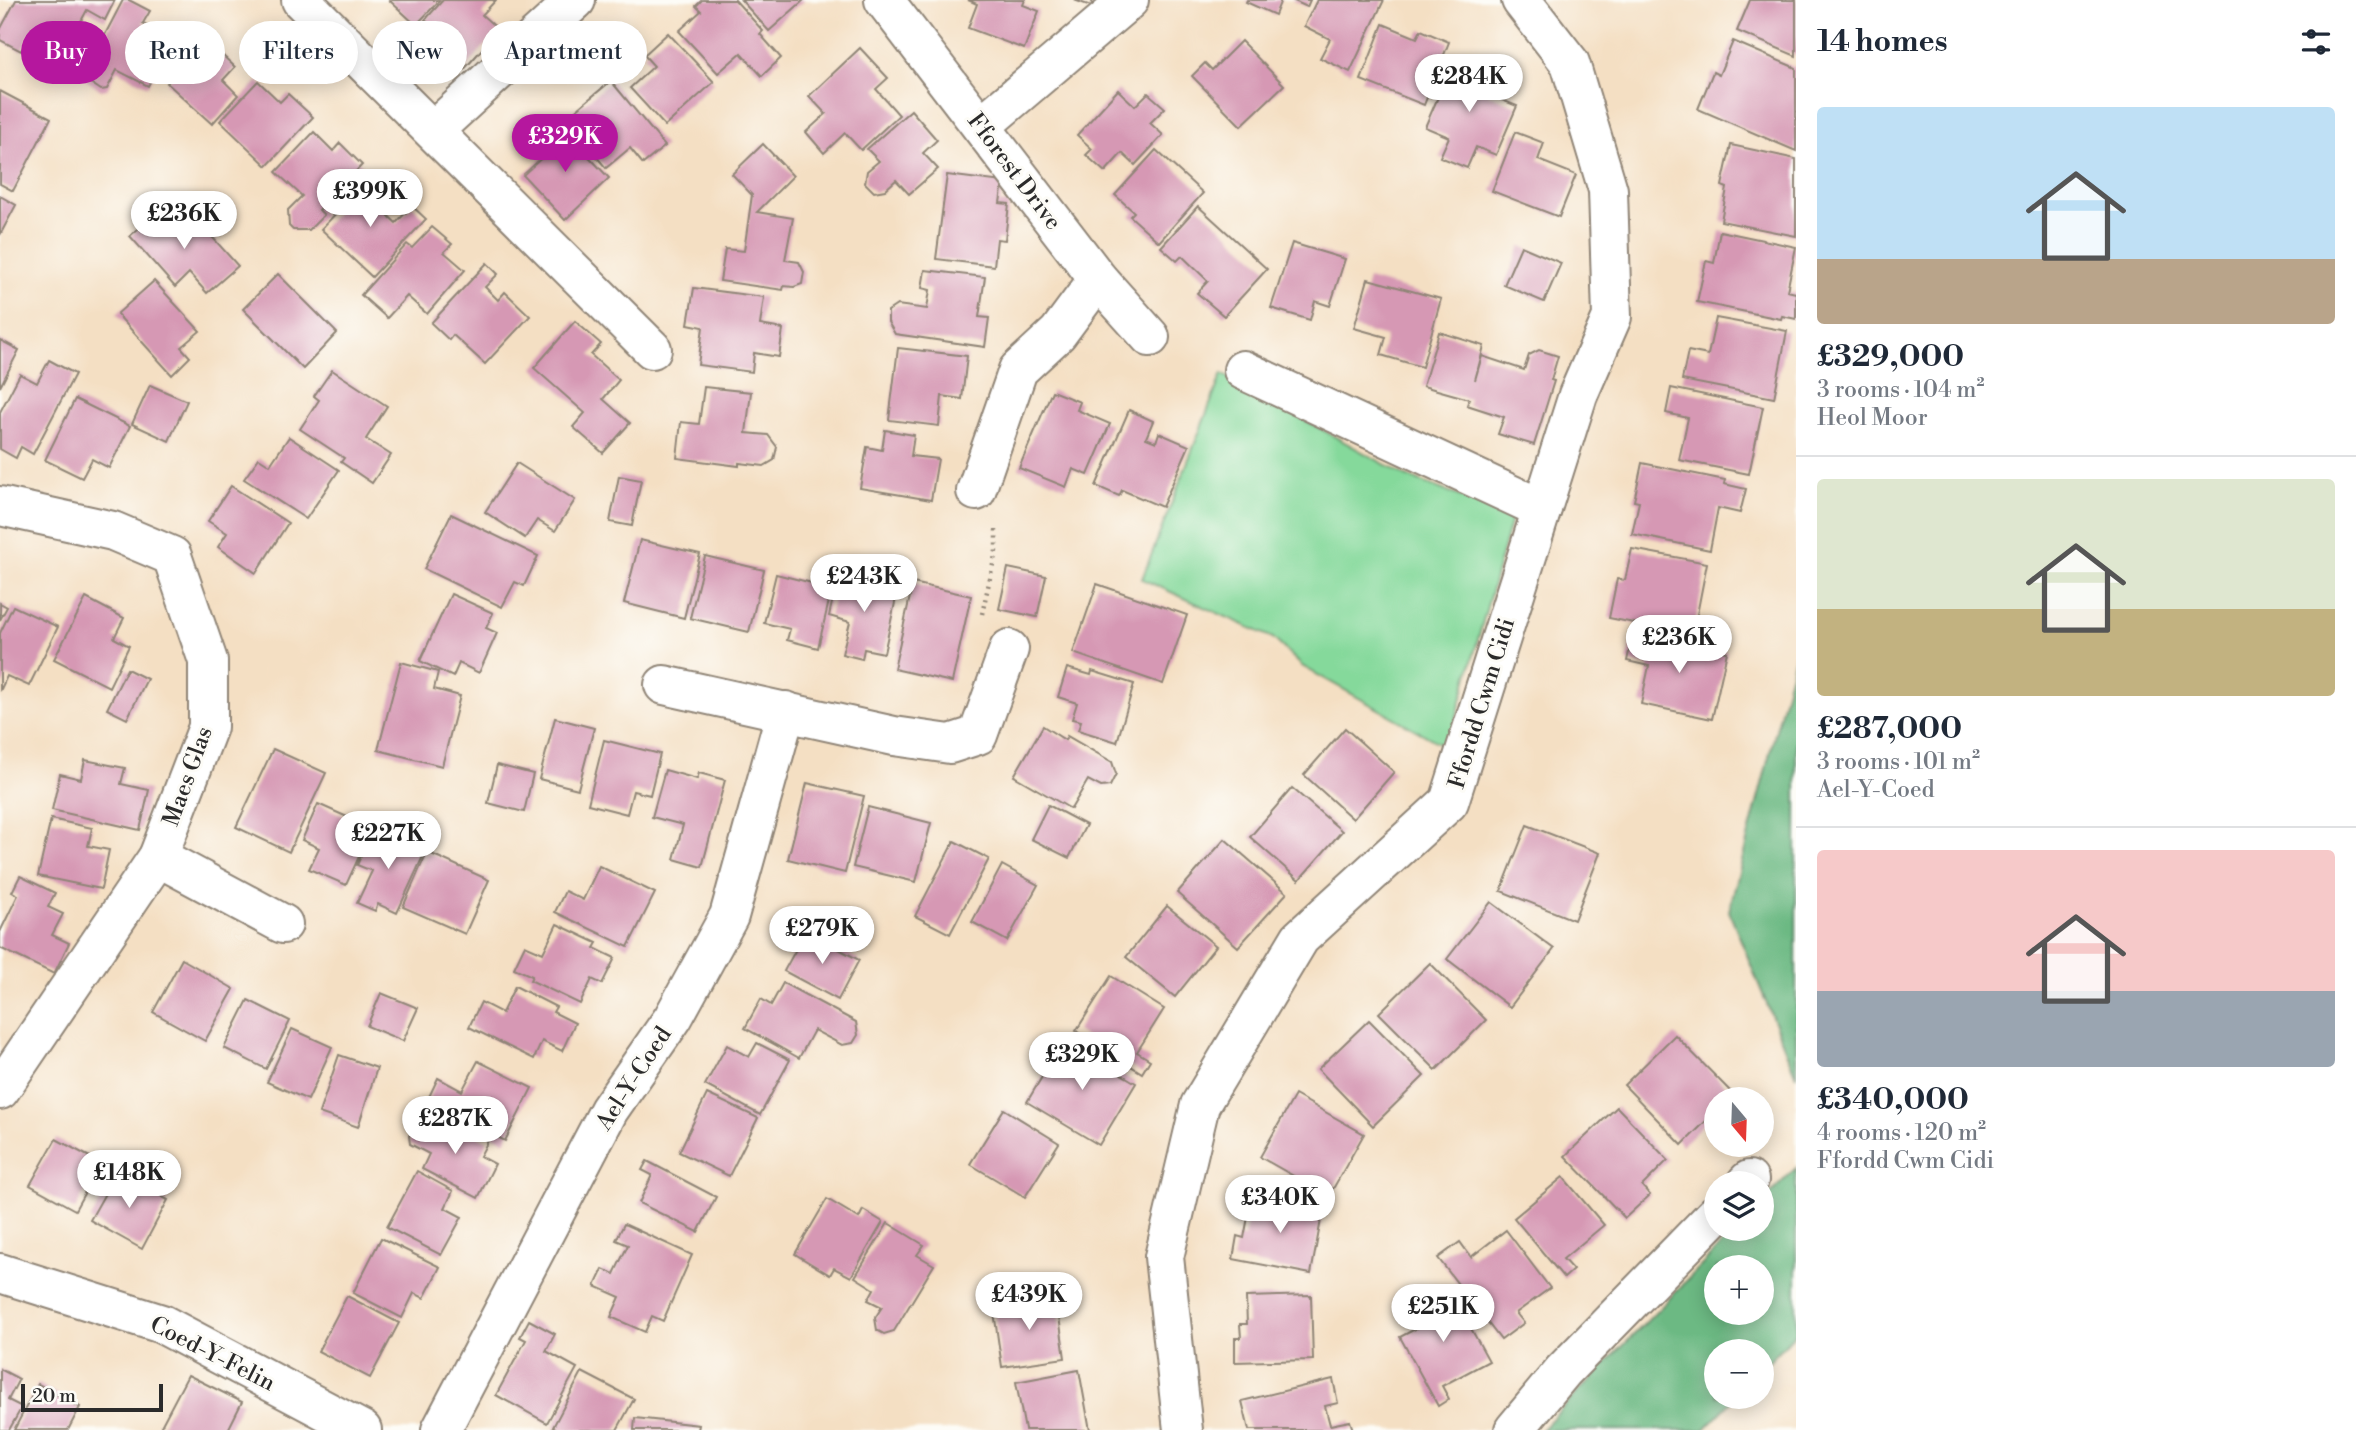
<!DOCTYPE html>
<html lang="en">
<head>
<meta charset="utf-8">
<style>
  body { margin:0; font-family:"Libre Bodoni",serif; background:#f6f6f7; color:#1f2937; height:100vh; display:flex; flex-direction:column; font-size:26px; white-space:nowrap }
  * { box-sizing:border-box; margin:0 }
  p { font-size:23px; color:#747a83 }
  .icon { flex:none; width:38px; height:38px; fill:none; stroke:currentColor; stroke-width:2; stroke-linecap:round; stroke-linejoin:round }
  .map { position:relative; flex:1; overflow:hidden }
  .side { display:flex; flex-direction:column; background:#fff; width:560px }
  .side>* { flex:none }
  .top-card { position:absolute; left:21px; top:21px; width:665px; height:63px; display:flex; gap:14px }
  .needle { width:46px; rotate:161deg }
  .buttons { position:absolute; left:1704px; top:1087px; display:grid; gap:14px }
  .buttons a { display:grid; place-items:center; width:70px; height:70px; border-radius:50%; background:#fff; box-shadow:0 4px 18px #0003; font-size:35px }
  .scale { position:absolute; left:21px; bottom:18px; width:142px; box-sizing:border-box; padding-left:7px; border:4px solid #2b2b2b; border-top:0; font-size:19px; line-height:24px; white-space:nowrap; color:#2b2b2b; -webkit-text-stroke:5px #fdfcf7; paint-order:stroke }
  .price { position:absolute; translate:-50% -60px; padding:0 16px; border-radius:24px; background:#fff; color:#222; font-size:23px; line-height:46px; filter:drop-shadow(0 2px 4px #0008) }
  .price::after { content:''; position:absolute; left:50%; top:42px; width:21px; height:16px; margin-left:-10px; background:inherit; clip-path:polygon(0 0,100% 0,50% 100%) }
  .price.current { background:#b5179e; color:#fff }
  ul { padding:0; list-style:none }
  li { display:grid; align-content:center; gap:14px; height:371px; padding:0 21px }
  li+li { border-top:2px solid #e0e1e3 }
  li span { display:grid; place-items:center; height:217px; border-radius:7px; color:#555 }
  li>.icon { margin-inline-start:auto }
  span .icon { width:126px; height:126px; fill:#fffc; stroke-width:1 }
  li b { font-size:30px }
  h2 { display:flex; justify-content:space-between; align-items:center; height:84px; padding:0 21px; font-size:30px }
  .tag { padding:0 24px; border-radius:32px; background:#fff; box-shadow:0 4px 18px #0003; font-size:24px; line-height:63px }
  .tag.current { background:#b5179e; color:#fff }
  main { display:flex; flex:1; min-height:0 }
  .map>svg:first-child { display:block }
</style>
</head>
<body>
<main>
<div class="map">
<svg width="1796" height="1430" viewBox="0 0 1796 1430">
  <rect width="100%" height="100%" fill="#fdfcf7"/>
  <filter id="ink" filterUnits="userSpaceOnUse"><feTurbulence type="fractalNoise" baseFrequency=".0143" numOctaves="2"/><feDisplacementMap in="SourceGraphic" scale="14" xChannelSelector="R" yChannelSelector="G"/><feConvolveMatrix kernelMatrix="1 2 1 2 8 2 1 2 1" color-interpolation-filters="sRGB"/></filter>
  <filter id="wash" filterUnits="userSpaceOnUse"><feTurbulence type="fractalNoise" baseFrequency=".00686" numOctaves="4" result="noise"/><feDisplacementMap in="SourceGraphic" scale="28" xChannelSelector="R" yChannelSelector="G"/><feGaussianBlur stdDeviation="1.57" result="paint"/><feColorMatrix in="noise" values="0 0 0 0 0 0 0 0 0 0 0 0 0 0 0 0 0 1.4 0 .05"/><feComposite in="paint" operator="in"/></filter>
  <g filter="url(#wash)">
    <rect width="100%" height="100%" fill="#f4dfc3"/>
    <!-- green -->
    <polygon fill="#85d99b" stroke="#588263" stroke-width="2" points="1222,374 1406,476 1512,516 1448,748 1302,666 1273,638 1142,579"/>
    <!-- forest -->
    <g fill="#6cb983" stroke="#4c7257" stroke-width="2" fill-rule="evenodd">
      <polygon points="1796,653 1796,1076 1729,911"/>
      <path d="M 1796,1168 L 1796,1333 L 1762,1369 L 1762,1351 L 1717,1351 L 1717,1396 L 1736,1397 L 1704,1430 L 1541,1430 L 1737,1229 L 1762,1228 L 1762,1202 ZM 1717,1267 L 1762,1267 L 1762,1312 L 1717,1312 Z"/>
    </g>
    <g id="blocks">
      <!-- building -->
      <g fill="#d698b4">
        <polygon points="16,0 115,0 105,20 87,10 66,49 32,31 21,51 0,40 0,30"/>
        <polygon points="123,0 129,0 150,11 143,23 173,39 148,86 117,70 107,89 101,90 86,80 85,73"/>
        <polygon points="389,0 440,0 416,25"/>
        <polygon points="443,0 496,0 482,15 499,30 460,74 444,61 440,65 426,53 442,35 425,20"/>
        <polygon points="702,0 735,0 763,31 760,34 781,58 762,76 741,53 718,73 679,31 701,11 696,6"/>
        <polygon points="741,0 804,0 769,31"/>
        <polygon points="968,0 1025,0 1023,5 1039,11 1024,49 968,28 977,4"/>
        <polygon points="1074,0 1093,0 1091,6"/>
        <polygon points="1247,0 1281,0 1275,15 1246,2"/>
        <polygon points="1292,0 1310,0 1307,7"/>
        <polygon points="1317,0 1384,0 1350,72 1320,58 1330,39 1304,26"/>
        <polygon points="1750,0 1796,0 1796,56 1737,31"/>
        <polygon points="1383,24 1417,38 1421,30 1449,42 1424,105 1361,80"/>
        <polygon points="668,33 714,82 665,126 630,88 654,66 644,55"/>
        <polygon points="205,39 235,67 223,80 238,95 212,124 167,83"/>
        <polygon points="1241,41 1284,85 1241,126 1192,76 1205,63 1212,70"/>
        <polygon points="1733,41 1796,68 1796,151 1698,109 1713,72 1719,75"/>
        <polygon points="860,48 888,78 876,89 899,115 861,150 845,133 824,153 806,132 826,114 809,96"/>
        <polygon points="1455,58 1495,75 1487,94 1517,106 1496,155 1476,147 1467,168 1440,157 1449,137 1425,127"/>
        <polygon points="258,81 280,102 288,94 313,117 267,166 220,121"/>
        <polygon points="611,81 665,146 643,164 630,148 606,168 565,119"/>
        <polygon points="1118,90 1135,106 1148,93 1165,108 1150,123 1163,135 1135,165 1122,153 1105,172 1086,155 1092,149 1077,135"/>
        <polygon points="0,91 51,118 13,191 0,184"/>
        <polygon points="911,110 937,140 923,153 938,169 909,194 896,180 885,190 874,192 865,183 867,171 879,161 867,149"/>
        <polygon points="561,127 609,178 565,220 523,175 546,154 540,147"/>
        <polygon points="314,132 333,151 340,143 362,165 319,210 324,215 309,230 293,230 289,226 288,210 302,196 276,172"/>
        <polygon points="1515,132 1544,143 1538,160 1576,175 1559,217 1492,191"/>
        <polygon points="763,144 793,176 757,212 793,218 785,260 799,262 804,272 802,284 794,287 784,286 783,290 720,281 725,249 744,251 752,195 732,174"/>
        <polygon points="1731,145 1796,159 1796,236 1721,221 1727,188 1722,186"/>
        <polygon points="1156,150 1203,193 1159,242 1130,216 1134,212 1115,195"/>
        <polygon points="947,175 1003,182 1000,203 1009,204 1005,240 997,239 994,266 936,259"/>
        <polygon points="367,181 387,199 379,207 396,223 412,206 426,219 372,277 321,229"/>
        <polygon points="0,196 16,205 0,235"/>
        <polygon points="1198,206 1267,269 1224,316 1197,293 1208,281 1182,256 1177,261 1161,247"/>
        <polygon points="159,210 174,226 190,212 238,266 207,293 189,273 175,287 130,236"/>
        <polygon points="432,227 452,244 444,252 465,270 427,314 407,296 387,318 361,295 407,244 412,248"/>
        <polygon points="1720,231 1796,247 1787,291 1796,293 1796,319 1782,316 1781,319 1697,302 1706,261 1714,263"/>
        <polygon points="1292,243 1345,259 1330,306 1315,301 1310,320 1271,308"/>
        <polygon points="1521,246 1561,263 1544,302 1504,285"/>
        <polygon points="487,263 498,274 485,287 498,300 505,292 530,316 485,364 453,335 449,340 431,323"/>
        <polygon points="925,270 985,277 979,317 989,318 985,347 895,334 888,322 888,311 897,305 927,309 930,290 922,288"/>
        <polygon points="278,274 337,333 303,369 243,309"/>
        <polygon points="1368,279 1441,299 1422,367 1381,355 1386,337 1354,328"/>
        <polygon points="154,281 200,331 181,347 190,357 172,375 117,314"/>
        <polygon points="694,288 764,297 760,325 783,329 779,357 754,353 752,372 698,365 703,327 688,324"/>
        <polygon points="1716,318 1787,331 1774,398 1682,380 1688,351 1708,355"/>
        <polygon points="575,321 601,344 591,355 619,380 603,399 630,423 603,453 573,427 585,413 534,368"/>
        <polygon points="1439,332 1484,346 1475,380 1482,356 1524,370 1529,355 1539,350 1558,356 1551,380 1554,381 1534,445 1498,434 1504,417 1467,405 1469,399 1423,386"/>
        <polygon points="0,340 19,350 0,387"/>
        <polygon points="898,348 967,356 962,399 942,396 939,426 889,420"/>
        <polygon points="49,360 75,374 33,454 21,447 16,458 0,449 0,412 20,374 37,383"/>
        <polygon points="332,370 387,406 366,439 391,455 372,483 341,462 344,458 300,429 319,400 314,396"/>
        <polygon points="150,385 187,401 169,441 132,424"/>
        <polygon points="704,387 751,392 746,433 768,435 777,447 774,460 764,466 739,463 739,466 677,458 681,422 699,424"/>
        <polygon points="1671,388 1763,407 1749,474 1679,460 1688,418 1666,413"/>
        <polygon points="1052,391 1080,402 1077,410 1110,424 1088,475 1073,469 1066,487 1019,468"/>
        <polygon points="75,399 130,426 109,468 92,459 82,478 45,460"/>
        <polygon points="1129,410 1153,421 1146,438 1156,442 1159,433 1189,446 1162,507 1122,490 1119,496 1096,486"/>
        <polygon points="885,430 914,435 911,456 938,459 931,500 860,488 867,447 882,450"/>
        <polygon points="289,437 339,470 306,519 244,479 259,458 270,465"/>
        <polygon points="517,463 575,500 555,531 537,520 525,538 485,512"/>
        <polygon points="1642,463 1725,480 1724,484 1746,489 1740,513 1718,508 1710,550 1632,534 1639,502 1634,501"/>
        <polygon points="619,476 641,480 632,526 610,522"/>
        <polygon points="231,486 288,523 256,573 218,547 227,533 208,521"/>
        <polygon points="451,514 538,556 524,586 515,582 502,607 424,569"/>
        <polygon points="640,540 700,554 684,618 624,603"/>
        <polygon points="1632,549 1707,563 1693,635 1609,618 1617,579 1625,580"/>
        <polygon points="705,556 764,570 749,632 690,618"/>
        <polygon points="1008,568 1046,576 1037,617 999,609"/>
        <polygon points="776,574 832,588 818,648 787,640 790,629 764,623"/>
        <polygon points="838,576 898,589 884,653 864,649 862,659 842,654 850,622 829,616"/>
        <polygon points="913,583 971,596 952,682 894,669"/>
        <polygon points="1097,584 1187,615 1163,684 1073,653"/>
        <polygon points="451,594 493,613 486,628 497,633 479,673 459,663 453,677 420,661"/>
        <polygon points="86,598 124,618 114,638 129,646 109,687 54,659"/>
        <polygon points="0,603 7,607 0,620"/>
        <polygon points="13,606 58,627 29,686 7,676 0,691 0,633"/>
        <polygon points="1633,633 1727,652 1712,719 1641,704 1649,666 1627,661"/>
        <polygon points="401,662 438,672 434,689 460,696 442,766 378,750"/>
        <polygon points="1067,668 1091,675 1092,671 1134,684 1117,742 1078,730 1081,721 1072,719 1077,703 1058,697"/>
        <polygon points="127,669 147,679 127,719 107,709"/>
        <polygon points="555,718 594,728 578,789 539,779"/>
        <polygon points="1043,726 1065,740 1067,736 1112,762 1116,774 1110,786 1101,787 1088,780 1071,809 1014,776"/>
        <polygon points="1345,728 1394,772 1353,819 1304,775"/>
        <polygon points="604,740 660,754 650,795 633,791 627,814 588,804"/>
        <polygon points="273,749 326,773 289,852 236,827"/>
        <polygon points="85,760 125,768 121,784 149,790 140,830 52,810 60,774 81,779"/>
        <polygon points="497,765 533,774 524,812 488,803"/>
        <polygon points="665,770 697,779 699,773 725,780 702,867 674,859 683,825 652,817"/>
        <polygon points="807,783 864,796 845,873 788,859"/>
        <polygon points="1292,788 1342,831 1299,880 1250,837"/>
        <polygon points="318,804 372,828 346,885 309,869 319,848 302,840"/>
        <polygon points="1048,805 1086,825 1069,858 1031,839"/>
        <polygon points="868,807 931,823 916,882 853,867"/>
        <polygon points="51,819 92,828 88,846 109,850 101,889 38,876"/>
        <polygon points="1527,825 1600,853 1574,920 1501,891"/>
        <polygon points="374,828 425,852 397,913 378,904 375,911 357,903 372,871 357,865"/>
        <polygon points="1225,839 1287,893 1238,947 1177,893"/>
        <polygon points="954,841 989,859 950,934 915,916"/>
        <polygon points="427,852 489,880 465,934 403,907"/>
        <polygon points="1002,865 1038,885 1007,941 972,922"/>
        <polygon points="599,866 655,893 628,947 555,912 565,891 583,900"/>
        <polygon points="20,876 55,893 48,907 63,914 52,935 69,943 54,974 0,948 0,932 18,895 12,892"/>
        <polygon points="1491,902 1554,949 1510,1007 1447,959"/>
        <polygon points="1167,906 1216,946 1175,997 1126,957"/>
        <polygon points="557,924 597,943 594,948 615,958 602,984 592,979 580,1004 530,980 532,976 514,968 525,945 543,953"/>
        <polygon points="806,931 859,960 838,1000 784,971"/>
        <polygon points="182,959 234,989 205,1041 153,1012"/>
        <polygon points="1430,963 1486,1020 1436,1070 1379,1013"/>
        <polygon points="1111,976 1164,1009 1137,1052 1150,1060 1142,1073 1076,1031"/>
        <polygon points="783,983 856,1022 858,1035 853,1043 842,1045 814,1030 799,1058 745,1028 761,999 771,1005"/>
        <polygon points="515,986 556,1007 553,1012 575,1023 562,1051 542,1041 534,1059 469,1027 481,1002 502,1013"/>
        <polygon points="381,993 418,1008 403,1041 367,1026"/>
        <polygon points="248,1000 290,1021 266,1069 224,1048"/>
        <polygon points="1369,1020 1424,1076 1373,1126 1318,1069"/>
        <polygon points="292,1029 332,1047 308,1100 267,1082"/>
        <polygon points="1675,1035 1733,1094 1728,1099 1717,1099 1717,1110 1682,1145 1624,1085"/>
        <polygon points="1064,1040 1136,1083 1099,1145 1027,1102"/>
        <polygon points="757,1043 790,1060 760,1115 705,1085 727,1045 749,1057"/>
        <polygon points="339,1055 377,1068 358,1127 319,1113"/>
        <polygon points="478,1061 532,1088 505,1141 427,1101 438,1078 462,1091"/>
        <polygon points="707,1094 758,1118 729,1176 679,1152"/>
        <polygon points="1295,1095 1364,1134 1329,1196 1260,1157"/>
        <polygon points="1617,1107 1668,1160 1642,1186 1650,1195 1625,1218 1565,1156"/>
        <polygon points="1004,1109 1059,1143 1025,1197 970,1164"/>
        <polygon points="446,1119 488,1141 480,1156 495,1164 478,1198 422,1169 429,1154 410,1144 409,1136 413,1128 421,1126 438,1136"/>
        <polygon points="56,1139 101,1163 75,1210 30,1185"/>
        <polygon points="647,1161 716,1197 698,1232 639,1203 652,1175 642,1170"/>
        <polygon points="417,1171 453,1191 445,1208 462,1217 441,1255 387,1227"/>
        <polygon points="117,1172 168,1200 142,1249 90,1220"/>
        <polygon points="1563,1177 1604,1225 1563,1259 1573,1270 1564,1278 1514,1218"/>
        <polygon points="1252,1196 1323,1209 1311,1274 1233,1259 1237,1236 1244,1238"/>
        <polygon points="827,1199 859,1218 863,1210 883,1222 851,1277 834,1268 830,1275 795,1254"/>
        <polygon points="888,1223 924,1245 917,1255 934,1265 894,1331 884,1334 877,1330 875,1318 882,1307 868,1300 874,1289 855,1277"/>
        <polygon points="624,1224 692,1255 663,1321 652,1316 645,1332 611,1317 620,1297 595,1286 603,1269 614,1274 628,1245 616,1240"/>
        <polygon points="1506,1230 1550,1288 1516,1313 1524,1323 1501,1340 1438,1258 1460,1242 1471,1257"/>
        <polygon points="381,1238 440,1267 424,1298 414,1293 402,1318 353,1293"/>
        <polygon points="1448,1287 1489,1361 1442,1386 1449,1399 1438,1406 1400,1337 1423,1325 1413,1306"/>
        <polygon points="1311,1295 1313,1360 1235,1362 1235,1338 1241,1338 1240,1324 1247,1324 1246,1297"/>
        <polygon points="347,1296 399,1323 370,1378 318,1351"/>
        <polygon points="1056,1296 1065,1358 1002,1367 993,1305"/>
        <polygon points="529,1320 555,1334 546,1351 577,1368 547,1423 496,1395 526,1340 520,1337"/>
        <polygon points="0,1369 19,1379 8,1400 22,1407 9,1430 0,1430"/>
        <polygon points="1079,1370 1090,1430 1025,1430 1016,1382"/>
        <polygon points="582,1372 634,1399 617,1430 559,1430 553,1427"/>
        <polygon points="188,1375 242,1402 228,1430 159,1430"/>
        <polygon points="1333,1379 1338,1403 1325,1406 1330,1425 1350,1421 1353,1430 1249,1430 1242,1401"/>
        <polygon points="38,1384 80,1407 68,1430 14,1430"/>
        <polygon points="635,1418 699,1425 698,1430 634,1430"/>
      </g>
    </g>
  </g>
  <g filter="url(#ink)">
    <use href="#blocks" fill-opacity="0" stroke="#908577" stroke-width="2"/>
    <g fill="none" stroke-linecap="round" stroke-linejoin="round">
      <defs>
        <g id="minor">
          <polyline points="301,0 652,349"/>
          <polyline points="884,0 1098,279 1150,337"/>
          <polyline points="981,126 1129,0"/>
          <polyline points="434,130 576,0"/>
          <polyline points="1243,370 1542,509"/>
          <polyline points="976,491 1018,370 1058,333 1098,279"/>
          <polyline points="0,506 113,531 172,556 208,661 208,727 158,857 0,1090"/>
          <polyline points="664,685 894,736 950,744 978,735 1009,649"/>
          <polyline points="158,857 283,924"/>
          <polyline points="1746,1183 1749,1180"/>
          <polyline points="0,1273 162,1324 362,1430"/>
          <polyline points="441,1430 609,1110 673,1018 729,916 786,711"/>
          <polyline points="1183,1430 1164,1257 1200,1105 1300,938 1449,802 1578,395 1612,317 1608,190 1570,63 1521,0"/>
          <polyline points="1514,1430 1563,1371 1717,1213"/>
        </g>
      </defs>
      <!-- minor casing -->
      <use href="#minor" stroke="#908577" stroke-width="42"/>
      <!-- path -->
      <polyline stroke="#908577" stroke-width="4.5" stroke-dasharray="2 5" stroke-linecap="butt" points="982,614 996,551 996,530"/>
      <!-- minor -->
      <use href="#minor" stroke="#fff" stroke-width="38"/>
    </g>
  </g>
  <g text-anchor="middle" stroke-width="6" stroke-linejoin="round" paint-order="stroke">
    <!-- street labels -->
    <g font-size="23" fill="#2b2b2b" stroke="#fdfcf7">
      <text transform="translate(1015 171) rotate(53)" y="8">Fforest Drive</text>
      <text transform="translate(1481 703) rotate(-73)" y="8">Ffordd Cwm Cidi</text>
      <text transform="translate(187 776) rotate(-70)" y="8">Maes Glas</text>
      <text transform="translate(633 1078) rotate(-57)" y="8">Ael-Y-Coed</text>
      <text transform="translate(213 1353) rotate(27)" y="8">Coed-Y-Felin</text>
    </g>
  </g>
</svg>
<div class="buttons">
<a><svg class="needle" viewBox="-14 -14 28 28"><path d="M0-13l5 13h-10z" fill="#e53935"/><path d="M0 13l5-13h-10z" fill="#747a83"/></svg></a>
<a><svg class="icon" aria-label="layers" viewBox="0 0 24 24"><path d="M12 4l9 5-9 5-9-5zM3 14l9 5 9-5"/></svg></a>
<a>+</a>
<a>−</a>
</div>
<div class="scale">20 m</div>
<b class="price" style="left:1469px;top:114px">£284K</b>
<b class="price current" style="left:565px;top:174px">£329K</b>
<b class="price" style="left:370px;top:229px">£399K</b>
<b class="price" style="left:184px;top:251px">£236K</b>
<b class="price" style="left:864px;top:614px">£243K</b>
<b class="price" style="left:1679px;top:675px">£236K</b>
<b class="price" style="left:388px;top:871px">£227K</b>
<b class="price" style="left:822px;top:966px">£279K</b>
<b class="price" style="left:1082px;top:1092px">£329K</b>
<b class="price" style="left:455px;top:1156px">£287K</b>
<b class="price" style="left:129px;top:1210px">£148K</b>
<b class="price" style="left:1280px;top:1235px">£340K</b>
<b class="price" style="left:1029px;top:1332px">£439K</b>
<b class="price" style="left:1443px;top:1344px">£251K</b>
<div class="top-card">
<a class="tag current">Buy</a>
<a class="tag">Rent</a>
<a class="tag">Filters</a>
<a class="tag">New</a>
<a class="tag">Apartment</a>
</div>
</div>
<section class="side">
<h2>14 homes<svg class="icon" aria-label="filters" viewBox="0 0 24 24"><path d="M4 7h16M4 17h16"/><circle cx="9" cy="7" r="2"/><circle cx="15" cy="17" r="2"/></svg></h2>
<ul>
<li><span style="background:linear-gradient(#bfe0f5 70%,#b9a48a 0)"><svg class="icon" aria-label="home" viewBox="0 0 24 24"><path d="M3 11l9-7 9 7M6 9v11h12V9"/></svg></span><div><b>£329,000</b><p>3 rooms · 104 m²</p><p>Heol Moor</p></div></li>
<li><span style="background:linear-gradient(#dfe7d0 60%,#c2b280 0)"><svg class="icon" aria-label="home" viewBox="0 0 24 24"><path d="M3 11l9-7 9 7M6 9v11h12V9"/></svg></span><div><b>£287,000</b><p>3 rooms · 101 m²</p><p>Ael-Y-Coed</p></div></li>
<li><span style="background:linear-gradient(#f6c9c9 65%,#9aa5b1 0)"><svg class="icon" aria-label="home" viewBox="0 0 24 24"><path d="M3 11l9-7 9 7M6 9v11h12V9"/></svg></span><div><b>£340,000</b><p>4 rooms · 120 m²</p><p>Ffordd Cwm Cidi</p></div></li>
</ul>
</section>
</main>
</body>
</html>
